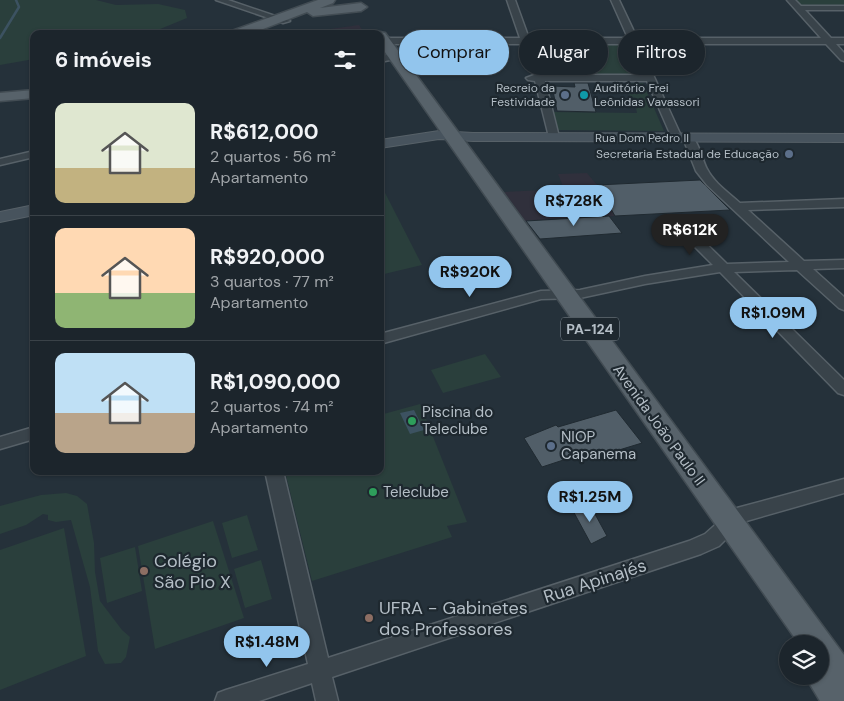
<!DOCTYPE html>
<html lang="pt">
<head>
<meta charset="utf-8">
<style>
  body { margin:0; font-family:"DM Sans",sans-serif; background:#293138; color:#f1f3f6; height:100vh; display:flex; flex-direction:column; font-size:19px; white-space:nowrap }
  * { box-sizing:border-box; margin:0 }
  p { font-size:16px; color:#a0a5a9 }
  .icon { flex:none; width:28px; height:28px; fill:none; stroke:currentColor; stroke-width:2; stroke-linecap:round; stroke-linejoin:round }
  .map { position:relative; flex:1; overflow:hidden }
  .panel { position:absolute; left:30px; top:30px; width:354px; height:445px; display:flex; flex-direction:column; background:#1c252c; border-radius:10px; box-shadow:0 1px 4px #0004,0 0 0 1px #3a4248 }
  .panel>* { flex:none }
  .banner { position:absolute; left:399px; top:30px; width:370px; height:45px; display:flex; gap:10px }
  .buttons { position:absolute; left:779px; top:635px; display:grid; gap:10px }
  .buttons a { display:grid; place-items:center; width:50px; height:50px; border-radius:50%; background:#1c252c; box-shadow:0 1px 4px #0004,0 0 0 1px #3a4248; font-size:25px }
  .price { position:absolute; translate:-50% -42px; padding:0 11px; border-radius:18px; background:#92c5ed; color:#111; font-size:16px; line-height:32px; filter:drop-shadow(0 1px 2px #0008) }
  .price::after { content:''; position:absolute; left:50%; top:30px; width:15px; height:11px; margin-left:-8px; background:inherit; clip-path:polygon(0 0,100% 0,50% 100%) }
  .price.on { background:#222; color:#fff }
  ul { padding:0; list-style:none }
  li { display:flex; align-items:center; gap:15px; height:125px; padding:0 25px }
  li+li { border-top:1px solid #3a4248 }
  li span { display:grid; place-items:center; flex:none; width:140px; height:100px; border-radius:10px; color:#555 }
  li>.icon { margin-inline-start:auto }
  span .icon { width:60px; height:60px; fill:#fffc; stroke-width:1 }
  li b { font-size:21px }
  h2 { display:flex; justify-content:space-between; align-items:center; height:60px; padding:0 25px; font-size:21px }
  .tag { padding:0 18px; border-radius:22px; background:#1c252c; box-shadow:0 1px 4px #0004,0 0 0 1px #3a4248; font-size:18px; line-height:45px }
  .tag.on { background:#92c5ed; color:#111 }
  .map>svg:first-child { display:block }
</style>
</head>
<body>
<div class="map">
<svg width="844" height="701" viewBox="0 0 844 701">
  <rect width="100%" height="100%" fill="#25313a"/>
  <!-- medical -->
  <g fill="#30303c">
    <polygon points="359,25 365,34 308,34 316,31"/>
    <polygon points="587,173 597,185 615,216 525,221 504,192 564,189 558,174"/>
  </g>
  <!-- green -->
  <g fill="#2a3f3c">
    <polygon points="0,0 96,0 116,5 158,4 185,10 187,18 148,34 34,34 34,59 0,65"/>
    <polygon points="797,0 844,0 844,5 801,5"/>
    <polygon points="532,42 625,42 639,75 541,75"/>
    <polygon points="643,83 664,131 555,130 551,112 637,113 636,108 640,106 638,100 630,96 626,84"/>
    <polygon points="380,183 422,265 380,275"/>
    <polygon points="485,354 501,377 443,393 431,370"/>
    <polygon points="420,404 467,522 447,526 452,537 312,581 285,471 380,471 380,415"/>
    <polygon points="66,493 77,496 87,504 94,543 95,572 100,601 122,630 130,637 126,657 121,663 105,664 98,651 90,587 71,520 56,522 48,520 48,515 43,514 26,525 0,534 0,506 41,495"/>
    <polygon points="247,515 258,550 232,558 222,523"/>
    <polygon points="213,521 244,618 155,649 138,546"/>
    <polygon points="64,528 86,656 0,690 0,550"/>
    <polygon points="135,547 142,591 107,603 100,558"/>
    <polygon points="261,560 272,599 245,608 234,569"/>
  </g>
  <!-- water -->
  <polygon fill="#3c5261" points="414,410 424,430 410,434 400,413"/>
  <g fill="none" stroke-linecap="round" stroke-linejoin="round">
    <!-- stream -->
    <polyline stroke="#3c5261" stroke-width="2.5" points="0,38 19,7 16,0"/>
  </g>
  <!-- building -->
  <g fill="#515e68" stroke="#202a31">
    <polygon points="574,83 588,83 596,112 557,111 552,86 575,87"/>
    <polygon points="700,180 730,210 615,216 597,185"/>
    <polygon points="609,216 622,233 540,239 526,221"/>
    <polygon points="616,410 642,443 596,457 591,451 542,467 524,438 556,425 558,427"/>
    <polygon points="589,503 607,536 591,544 572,509"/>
  </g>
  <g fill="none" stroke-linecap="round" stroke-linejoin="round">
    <defs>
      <g id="street">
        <polygon points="216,0 228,0 290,21 283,23"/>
        <path d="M 507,0 L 515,0 L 528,36 L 533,38 L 628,38 L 611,0 L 619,0 L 637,38 L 821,38 L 787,0 L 795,0 L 801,6 L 844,6 L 844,10 L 805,10 L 831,38 L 844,38 L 844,44 L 836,44 L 844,53 L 844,61 L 841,60 L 826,44 L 639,44 L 682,138 L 681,140 L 677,141 L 672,138 L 647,81 L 545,81 L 559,137 L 554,140 L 549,137 L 535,81 L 528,80 L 526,78 L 534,75 L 526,44 L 380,44 L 380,38 L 520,38 ZM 535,44 L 630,44 L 644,75 L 543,75 Z"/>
        <polygon points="387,55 392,58 390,60 380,62 380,56"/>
        <path d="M 688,135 C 698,137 702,160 707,169 C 714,183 729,193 740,203 L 844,199 L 844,207 L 748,210 L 804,261 L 844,260 L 844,268 L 813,269 L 844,297 L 844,310 L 839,308 L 797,270 L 734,272 L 844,380 L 844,395 L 838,393 L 720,272 L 645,284 L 580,298 L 541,299 L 380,344 L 380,334 L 541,291 L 580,290 L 645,276 L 713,265 L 675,227 L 673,224 L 675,221 L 683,221 L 727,264 L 789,262 L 707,185 L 696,171 L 683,138 Z"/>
        <polygon points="34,151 34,157 0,165 0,159"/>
        <polygon points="34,427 34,439 0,449 0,437"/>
        <polygon points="265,471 283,471 328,658 689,541 705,534 731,511 737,508 844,479 844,493 743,522 719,546 701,554 332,677 338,701 316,701 312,683 259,701 215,701 218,693 226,690 308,664"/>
      </g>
      <g id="secondary">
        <polygon points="439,131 473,133 844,134 844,142 473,141 439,139 380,148 380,140"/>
        <polygon points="34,205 34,215 0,222 0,212"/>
      </g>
      <g id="primary">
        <polygon points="318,0 335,0 333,3 320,8 361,3 367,7 361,11 313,16 307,12 250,34 231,34 232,31"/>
        <polygon points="380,32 385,33 844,655 844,701 820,701 805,676 820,676 820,644 799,644 380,45 380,34 375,34"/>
        <polygon points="34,90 34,98 0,101 0,93"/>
      </g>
    </defs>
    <!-- street casing -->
    <use href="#street" stroke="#576168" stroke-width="3"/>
    <!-- secondary casing -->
    <use href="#secondary" stroke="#576168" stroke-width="2"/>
    <!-- primary casing -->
    <use href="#primary" stroke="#424c53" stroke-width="3"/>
    <!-- street -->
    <use href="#street" fill="#39434a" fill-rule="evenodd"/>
    <!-- secondary -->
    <use href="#secondary" fill="#47535d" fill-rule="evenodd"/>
    <!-- primary -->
    <use href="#primary" fill="#57626a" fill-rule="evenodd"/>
  </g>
  <!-- markers -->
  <g fill="#5c6f8a" stroke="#1e282f" stroke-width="2">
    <circle cx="565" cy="95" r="5"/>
    <circle cx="789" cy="154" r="5"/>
    <circle cx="551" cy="446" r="5"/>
  </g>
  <circle fill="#0f9aa8" stroke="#1e282f" stroke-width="2" cx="584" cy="95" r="5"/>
  <g fill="#2e9e5b" stroke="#1e282f" stroke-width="2">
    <circle cx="412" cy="421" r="5"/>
    <circle cx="373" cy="492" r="5"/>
  </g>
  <g fill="#8d6e63" stroke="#1e282f" stroke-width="2">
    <circle cx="144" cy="571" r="5"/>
    <circle cx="369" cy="618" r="5"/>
  </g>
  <g text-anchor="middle" stroke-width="4.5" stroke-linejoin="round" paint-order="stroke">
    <!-- far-poi labels -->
    <g font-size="12" fill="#b4bec6" stroke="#1e282f" text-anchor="end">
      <text x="555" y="92">Recreio da<tspan x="555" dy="14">Festividade</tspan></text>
      <text x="594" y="92" text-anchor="start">Auditório Frei<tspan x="594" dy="14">Leônidas Vavassori</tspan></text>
      <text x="779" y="158">Secretaria Estadual de Educação</text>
    </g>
    <!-- far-street labels -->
    <g font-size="12" fill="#b4bec6" stroke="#1e282f">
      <text x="642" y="142">Rua Dom Pedro II</text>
    </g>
    <!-- shield labels -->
    <rect fill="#1e282f" stroke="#879199" stroke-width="1" x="561" y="317.5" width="58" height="23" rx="4"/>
    <g font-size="14" font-weight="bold" fill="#b4bec6">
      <text x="590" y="334">PA-124</text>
    </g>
    <!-- poi labels -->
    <g font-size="15" fill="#b4bec6" stroke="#1e282f" text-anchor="start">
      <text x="422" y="417">Piscina do<tspan x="422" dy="17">Teleclube</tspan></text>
      <text x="561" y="442">NIOP<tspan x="561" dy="17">Capanema</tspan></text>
      <text x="383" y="497">Teleclube</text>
    </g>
    <!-- street labels -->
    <g font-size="15" fill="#b4bec6" stroke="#1e282f">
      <text transform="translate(659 425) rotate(54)" y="5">Avenida João Paulo II</text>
    </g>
    <!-- near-poi labels -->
    <g font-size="18" fill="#b4bec6" stroke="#1e282f" text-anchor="start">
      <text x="154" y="567">Colégio<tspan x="154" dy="21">São Pio X</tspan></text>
      <text x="379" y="614">UFRA - Gabinetes<tspan x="379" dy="21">dos Professores</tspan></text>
    </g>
    <!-- near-street labels -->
    <g font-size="18" fill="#b4bec6" stroke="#1e282f">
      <text transform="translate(595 581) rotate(-18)" y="6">Rua Apinajés</text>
    </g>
  </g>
</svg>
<div class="buttons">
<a><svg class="icon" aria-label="layers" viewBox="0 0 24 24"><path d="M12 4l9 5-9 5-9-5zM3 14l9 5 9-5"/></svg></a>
</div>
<b class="price" style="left:574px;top:227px">R$728K</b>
<b class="price on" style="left:690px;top:256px">R$612K</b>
<b class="price" style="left:470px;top:298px">R$920K</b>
<b class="price" style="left:773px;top:339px">R$1.09M</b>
<b class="price" style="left:590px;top:523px">R$1.25M</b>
<b class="price" style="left:267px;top:668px">R$1.48M</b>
<div class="banner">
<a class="tag on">Comprar</a>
<a class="tag">Alugar</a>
<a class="tag">Filtros</a>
</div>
<section class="panel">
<h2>6 imóveis<svg class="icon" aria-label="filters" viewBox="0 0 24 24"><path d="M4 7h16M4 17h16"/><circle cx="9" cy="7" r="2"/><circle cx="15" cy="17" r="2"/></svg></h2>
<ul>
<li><span style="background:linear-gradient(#dfe7d0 65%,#c2b280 0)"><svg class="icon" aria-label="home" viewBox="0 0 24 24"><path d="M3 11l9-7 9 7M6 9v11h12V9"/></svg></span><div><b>R$612,000</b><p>2 quartos · 56 m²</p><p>Apartamento</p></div></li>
<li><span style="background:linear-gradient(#ffd9b3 65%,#8fb573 0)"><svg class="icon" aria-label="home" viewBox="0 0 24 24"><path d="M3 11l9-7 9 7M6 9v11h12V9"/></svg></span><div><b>R$920,000</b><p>3 quartos · 77 m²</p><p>Apartamento</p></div></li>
<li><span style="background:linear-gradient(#bfe0f5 60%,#b9a48a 0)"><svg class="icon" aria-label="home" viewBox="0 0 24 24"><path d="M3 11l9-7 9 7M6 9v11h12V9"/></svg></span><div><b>R$1,090,000</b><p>2 quartos · 74 m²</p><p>Apartamento</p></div></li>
</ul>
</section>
</div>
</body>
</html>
